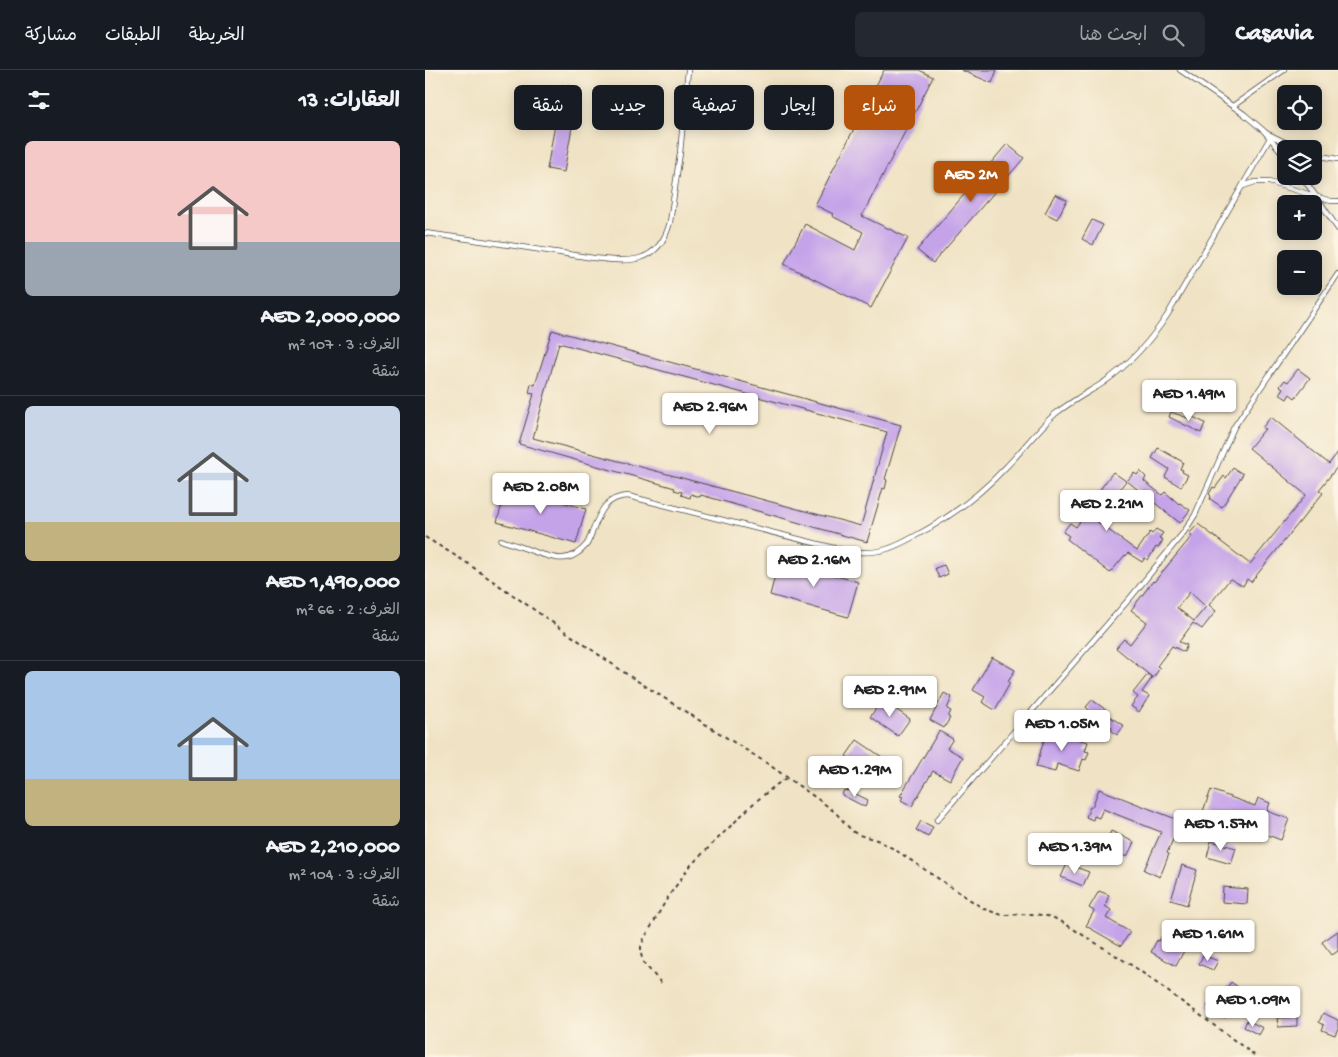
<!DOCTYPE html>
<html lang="ar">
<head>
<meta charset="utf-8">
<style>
  body { margin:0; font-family:"Gochi Hand","Playpen Sans Arabic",sans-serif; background:#242831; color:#f1f3f6; direction:rtl; height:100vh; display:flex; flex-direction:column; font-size:19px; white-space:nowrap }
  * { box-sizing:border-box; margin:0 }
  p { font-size:16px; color:#9ea1a6 }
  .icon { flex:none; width:28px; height:28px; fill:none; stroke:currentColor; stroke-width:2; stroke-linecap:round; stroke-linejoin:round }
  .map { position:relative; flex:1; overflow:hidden; direction:ltr }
  .panel { display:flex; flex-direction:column; background:#171b24; width:425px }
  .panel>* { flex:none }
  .guide { position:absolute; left:15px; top:15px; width:475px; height:45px; direction:rtl; display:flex; gap:10px }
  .controls { position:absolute; left:852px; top:15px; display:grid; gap:10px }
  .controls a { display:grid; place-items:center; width:45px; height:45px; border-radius:8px; background:#171b24; box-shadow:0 2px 12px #0003; font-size:25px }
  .price { position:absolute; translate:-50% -42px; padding:0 11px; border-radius:5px; background:#fff; color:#222; font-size:16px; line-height:32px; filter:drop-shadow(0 1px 2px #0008) }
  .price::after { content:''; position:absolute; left:50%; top:30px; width:15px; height:11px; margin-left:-8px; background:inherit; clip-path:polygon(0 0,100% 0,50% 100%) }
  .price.current { background:#b45309; color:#fff }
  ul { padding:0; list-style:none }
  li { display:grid; align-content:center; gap:10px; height:265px; padding:0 25px }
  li+li { border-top:1px solid #363941 }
  li span { display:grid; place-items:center; height:155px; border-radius:8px; color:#555 }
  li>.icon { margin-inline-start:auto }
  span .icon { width:90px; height:90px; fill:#fffc; stroke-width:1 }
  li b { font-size:21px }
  h2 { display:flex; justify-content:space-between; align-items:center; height:60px; padding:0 25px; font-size:21px }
  .pill { padding:0 18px; border-radius:8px; background:#171b24; box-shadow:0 2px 12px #0003; font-size:18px; line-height:45px }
  .pill.current { background:#b45309; color:#fff }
  header { display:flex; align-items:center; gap:30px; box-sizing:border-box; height:70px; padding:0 25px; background:#171b24; border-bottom:1px solid #363941 }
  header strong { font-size:24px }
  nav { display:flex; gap:28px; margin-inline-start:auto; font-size:18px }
  .search { width:350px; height:45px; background:#242831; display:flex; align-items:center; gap:12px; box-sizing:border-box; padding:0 18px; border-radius:8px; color:#9ea1a6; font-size:19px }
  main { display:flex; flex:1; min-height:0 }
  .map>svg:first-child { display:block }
</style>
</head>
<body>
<header>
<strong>Casavia</strong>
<div class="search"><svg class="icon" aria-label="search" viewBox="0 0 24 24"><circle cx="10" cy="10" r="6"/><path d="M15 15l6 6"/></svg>ابحث هنا</div>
<nav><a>الخريطة</a><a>الطبقات</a><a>مشاركة</a></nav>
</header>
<main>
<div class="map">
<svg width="913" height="987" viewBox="0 0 913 987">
  <rect width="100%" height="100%" fill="#fcf5e5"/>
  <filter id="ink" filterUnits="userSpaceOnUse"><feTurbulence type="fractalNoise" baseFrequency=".02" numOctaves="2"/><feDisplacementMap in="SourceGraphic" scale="10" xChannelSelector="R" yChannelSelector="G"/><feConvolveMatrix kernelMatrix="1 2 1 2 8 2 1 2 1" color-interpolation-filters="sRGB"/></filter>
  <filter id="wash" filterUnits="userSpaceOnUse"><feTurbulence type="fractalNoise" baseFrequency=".0096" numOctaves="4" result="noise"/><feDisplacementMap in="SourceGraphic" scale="20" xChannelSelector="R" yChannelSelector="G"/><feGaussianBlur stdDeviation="1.12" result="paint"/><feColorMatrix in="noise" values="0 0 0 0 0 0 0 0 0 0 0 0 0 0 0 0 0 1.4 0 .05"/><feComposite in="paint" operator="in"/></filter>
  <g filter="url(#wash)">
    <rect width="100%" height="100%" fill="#f0e3c5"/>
    <g id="blocks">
      <!-- building -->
      <g fill="#c5a3e9" fill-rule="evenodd">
        <polygon points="459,0 494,0 508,7 437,146 483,168 446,238 359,194 380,154 430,180 438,162 407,146 408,144 390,135"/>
        <polygon points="536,0 572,0 567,13"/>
        <polygon points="137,15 154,18 139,102 122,99"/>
        <polygon points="582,74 599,88 508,193 492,180"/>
        <polygon points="630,124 642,130 632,149 620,143"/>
        <polygon points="667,150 678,155 668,175 657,169"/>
        <path d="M 127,260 L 476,355 L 460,409 L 462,410 L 460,419 L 458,418 L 442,472 L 276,425 L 275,427 L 266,424 L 265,428 L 256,425 L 257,422 L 249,420 L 250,418 L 94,374 L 109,324 L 104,323 L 106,314 L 110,315 ZM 134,273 L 462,362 L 436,456 L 108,368 Z"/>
        <polygon points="873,299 885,308 870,328 865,324 862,329 854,324 858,318 855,316 860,310 863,312"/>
        <polygon points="753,312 764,317 761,324 750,319"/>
        <polygon points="746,342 763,348 764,345 780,353 776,363 744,347"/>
        <path d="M 846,347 L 904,394 L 913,382 L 913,396 L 894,420 L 898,423 L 826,512 L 822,509 L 818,516 L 805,509 L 784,535 L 791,541 L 777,559 L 768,553 L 754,572 L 762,575 L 759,582 L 747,576 L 732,596 L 735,598 L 728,608 L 691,578 L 699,569 L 705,574 L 722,552 L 706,540 L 728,511 L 729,512 L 767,466 L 764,464 L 773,454 L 825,494 L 881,425 L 824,378 L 840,359 L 837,358 ZM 765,522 L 781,537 L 769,551 L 752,538 Z"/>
        <polygon points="733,378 758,392 755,399 758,400 757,402 763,405 756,417 740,407 744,399 727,388"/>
        <polygon points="808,398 818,404 797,437 785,429 786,426 784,424 788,417 790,418 799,406 801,408"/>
        <polygon points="715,401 721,407 719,411 737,425 740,422 754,434 755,433 765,440 755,453 702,411 709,403 712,405"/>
        <polygon points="688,402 701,411 670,450 712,481 725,462 727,464 731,459 738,463 734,468 738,470 733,478 731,477 723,490 720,488 717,492 703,483 701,486 700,485 685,503 642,469 644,466 638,462 645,453 651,457 662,442 660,440"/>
        <polygon points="75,414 161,439 151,474 72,452 80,423 73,420"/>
        <polygon points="354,490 433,512 423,547 345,525"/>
        <polygon points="519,495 523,504 514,508 510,498"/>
        <polygon points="567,587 590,600 583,612 585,613 570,640 557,632 560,627 548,620"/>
        <polygon points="723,604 727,608 717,622 724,626 714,642 706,636 713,627 708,623"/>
        <polygon points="519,623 527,627 522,639 526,641 523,647 525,648 519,658 505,650"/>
        <polygon points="457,630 485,649 473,666 445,647"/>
        <polygon points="667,630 683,641 681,644 699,656 692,665 686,660 687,658 671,647 661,637"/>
        <polygon points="622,660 663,672 660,681 664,682 661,690 658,689 654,701 632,694 630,702 611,697"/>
        <polygon points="514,661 528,669 522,678 538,687 525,710 508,701 487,736 476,730 478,727 475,726"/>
        <polygon points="432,670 460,689 448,706 421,686"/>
        <polygon points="674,719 761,753 754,769 749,767 742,783 744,784 735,807 719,800 736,762 678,739 674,748 669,746 668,750 661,747 665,737 667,737"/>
        <polygon points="419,720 422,721 423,720 443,730 440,737 417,725"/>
        <polygon points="786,720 830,736 833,728 845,733 842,741 864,749 856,770 778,741"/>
        <polygon points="496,751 508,757 503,767 491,760"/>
        <polygon points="686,761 709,772 702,787 679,777"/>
        <polygon points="786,771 811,778 806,794 782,787"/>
        <polygon points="642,794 664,802 658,816 636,807"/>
        <polygon points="757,795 772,800 762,835 746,830"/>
        <polygon points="798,817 823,819 822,834 797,832"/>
        <polygon points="674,821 684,825 680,836 686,840 681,848 705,862 696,876 661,856 669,841 664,838"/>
        <polygon points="913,861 913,881 907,885 897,872"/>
        <polygon points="738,864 761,877 751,896 726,882 732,870 734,871"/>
        <polygon points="778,885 793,891 788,900 774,894"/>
        <polygon points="806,912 813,917 801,933 807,937 800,948 782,936 790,925 794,929"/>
        <polygon points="898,943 913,950 913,958 910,965 897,960 899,955 894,952"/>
        <polygon points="872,947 872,956 853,957 852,948"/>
        <polygon points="822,950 838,958 834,965 819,957"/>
      </g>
    </g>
  </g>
  <g filter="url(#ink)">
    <use href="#blocks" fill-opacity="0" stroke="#494742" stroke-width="1"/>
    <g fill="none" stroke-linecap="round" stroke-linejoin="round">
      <defs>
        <g id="lane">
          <polyline points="755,0 819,44 839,61 861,87"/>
          <polyline points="808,36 859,0"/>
          <polyline points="841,63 874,79"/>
          <polyline points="889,85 913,89"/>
          <polyline points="876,106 891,126 913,159"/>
          <polyline points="818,116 830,112 844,112 906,131 913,131"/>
          <path d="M 0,163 C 45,169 91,176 136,183 C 156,186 196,194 215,188 C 232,183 241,168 245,152 L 255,83 L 263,0"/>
          <path d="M 76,470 C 87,474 97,477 107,481 C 129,489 145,495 162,474 C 173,453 174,427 203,426 L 421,481 C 435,483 449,483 462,479 C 472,476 481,471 490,466 C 524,448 555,425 581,397 C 598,380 612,360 630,344 C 645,332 662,323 678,313 C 705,294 725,272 743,244 L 845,68"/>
          <polyline points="512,750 706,527 759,462 770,445 809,357 913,204"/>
        </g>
      </defs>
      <!-- lane casing -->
      <use href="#lane" stroke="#494742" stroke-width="6"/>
      <!-- path -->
      <g stroke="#494742" stroke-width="2" stroke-dasharray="4 4" stroke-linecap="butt">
        <polyline points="0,467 39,491 203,605 343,694 401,735 411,743 427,761 434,765 452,770 469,779 559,839 577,845 607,844 617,845 627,847 637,852 711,898 832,987"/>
        <polyline points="236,913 218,892 216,884 216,876 219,869 243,827 266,795 330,732 351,715 362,708"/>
      </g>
      <!-- lane -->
      <use href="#lane" stroke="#fff" stroke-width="4.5"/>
    </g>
  </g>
</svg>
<div class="controls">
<a><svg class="icon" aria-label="locate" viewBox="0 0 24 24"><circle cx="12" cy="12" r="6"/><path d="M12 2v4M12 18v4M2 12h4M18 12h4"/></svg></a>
<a><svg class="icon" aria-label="layers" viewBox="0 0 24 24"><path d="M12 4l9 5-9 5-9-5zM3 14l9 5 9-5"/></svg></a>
<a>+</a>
<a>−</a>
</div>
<b class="price current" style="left:546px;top:133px">AED 2M</b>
<b class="price" style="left:764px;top:352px">AED 1.49M</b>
<b class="price" style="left:285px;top:365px">AED 2.96M</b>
<b class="price" style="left:116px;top:445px">AED 2.08M</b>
<b class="price" style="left:682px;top:462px">AED 2.21M</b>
<b class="price" style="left:389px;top:518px">AED 2.16M</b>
<b class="price" style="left:465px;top:648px">AED 2.91M</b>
<b class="price" style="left:637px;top:682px">AED 1.05M</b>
<b class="price" style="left:430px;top:728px">AED 1.29M</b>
<b class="price" style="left:796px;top:782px">AED 1.57M</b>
<b class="price" style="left:650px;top:805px">AED 1.39M</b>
<b class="price" style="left:783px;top:892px">AED 1.61M</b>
<b class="price" style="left:828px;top:958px">AED 1.09M</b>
<div class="guide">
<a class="pill current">شراء</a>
<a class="pill">إيجار</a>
<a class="pill">تصفية</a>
<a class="pill">جديد</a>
<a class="pill">شقة</a>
</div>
</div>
<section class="panel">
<h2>العقارات: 13<svg class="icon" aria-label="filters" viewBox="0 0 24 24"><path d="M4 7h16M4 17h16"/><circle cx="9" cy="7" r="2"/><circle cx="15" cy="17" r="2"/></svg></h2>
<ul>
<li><span style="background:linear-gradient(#f6c9c9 65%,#9aa5b1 0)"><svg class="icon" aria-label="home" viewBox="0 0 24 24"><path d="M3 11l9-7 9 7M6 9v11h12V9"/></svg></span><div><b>AED 2,000,000</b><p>الغرف: 3 · 107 m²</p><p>شقة</p></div></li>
<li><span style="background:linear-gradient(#c9d6e8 75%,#c2b280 0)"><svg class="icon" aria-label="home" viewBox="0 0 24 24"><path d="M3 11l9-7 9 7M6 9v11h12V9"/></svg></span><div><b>AED 1,490,000</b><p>الغرف: 2 · 66 m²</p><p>شقة</p></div></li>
<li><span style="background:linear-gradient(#a9c7e8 70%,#c2b280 0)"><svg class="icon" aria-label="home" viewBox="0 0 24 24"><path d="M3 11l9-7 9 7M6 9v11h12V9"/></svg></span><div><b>AED 2,210,000</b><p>الغرف: 3 · 104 m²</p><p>شقة</p></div></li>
</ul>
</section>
</main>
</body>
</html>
